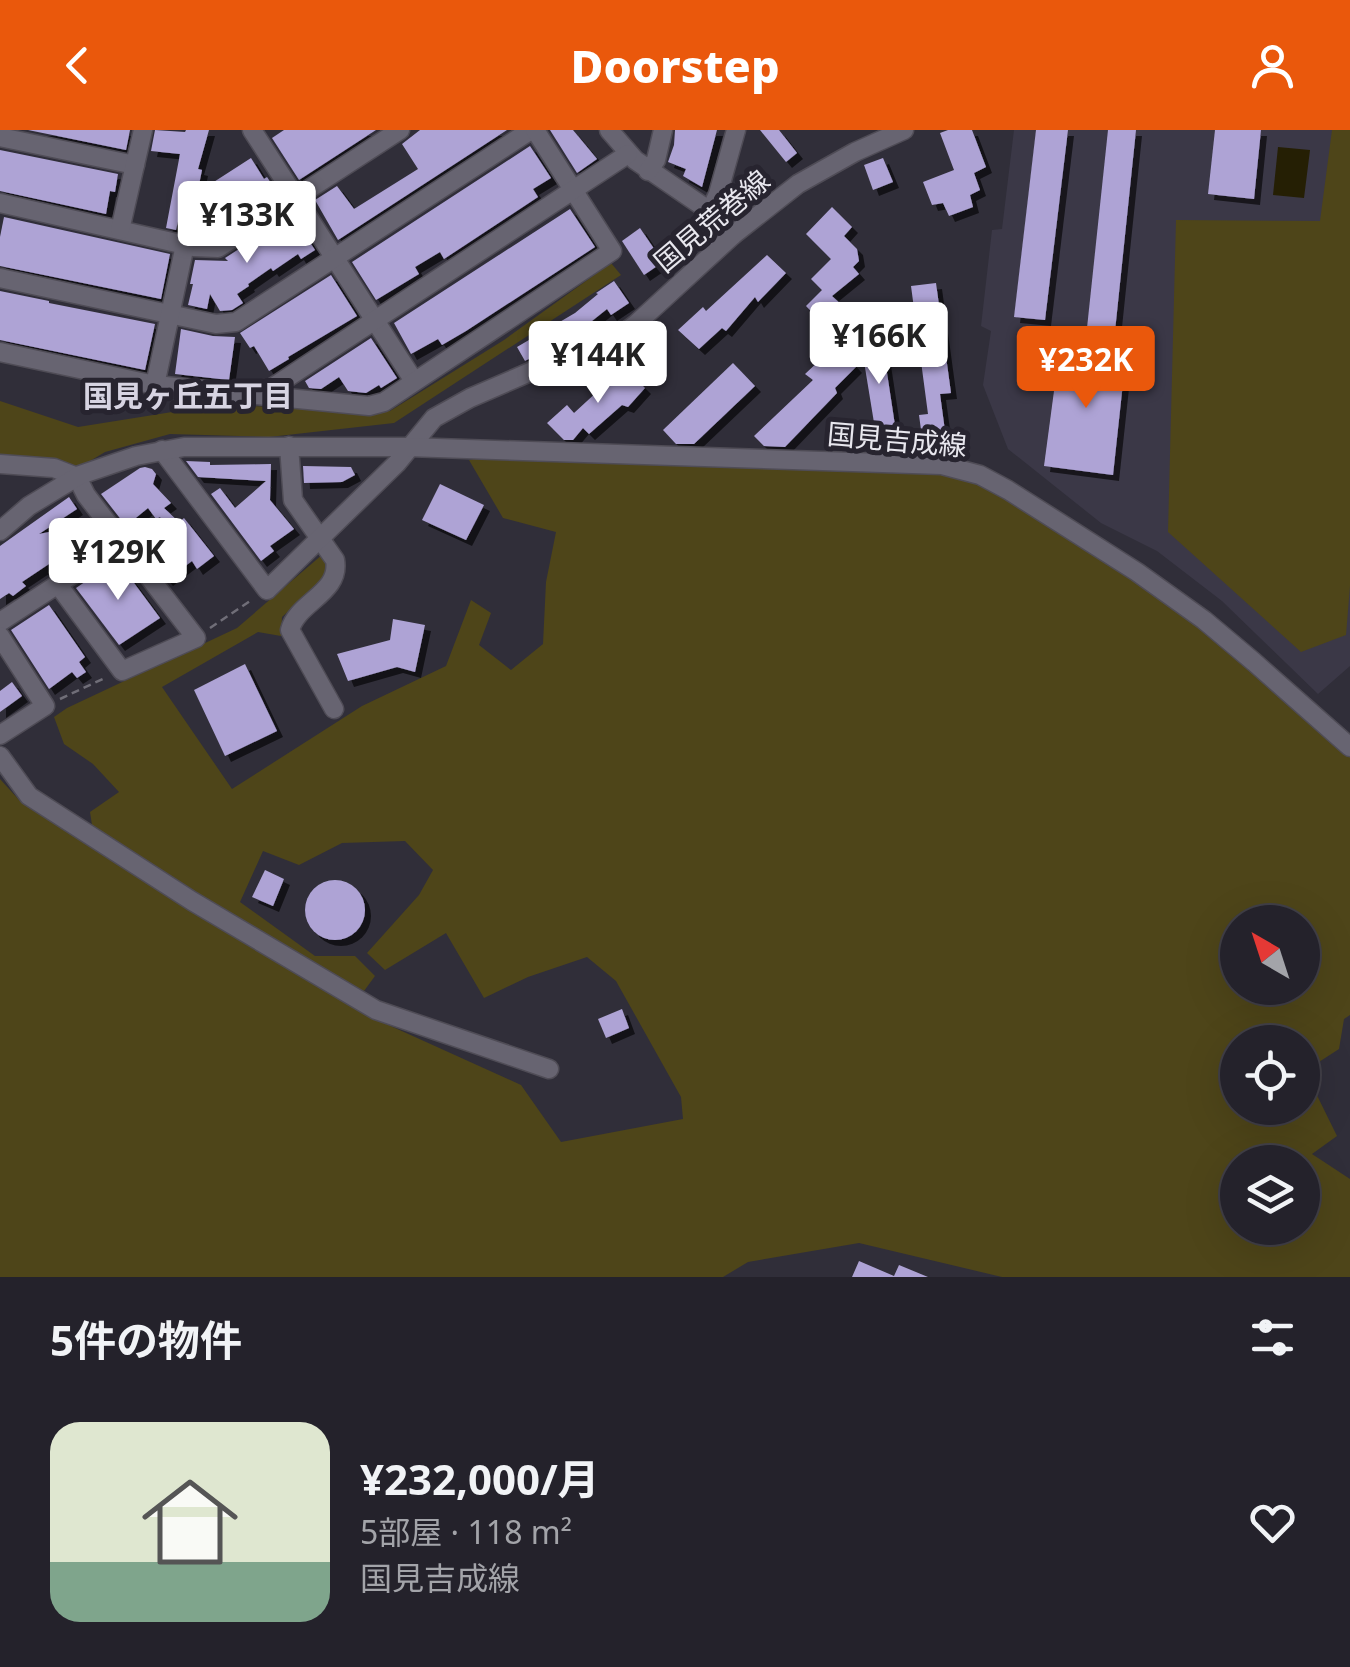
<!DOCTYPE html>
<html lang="ja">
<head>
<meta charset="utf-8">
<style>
  body { margin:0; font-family:"Noto Sans","Noto Sans JP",sans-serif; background:#2c2a33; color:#f1f3f6; height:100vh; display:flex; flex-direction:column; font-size:38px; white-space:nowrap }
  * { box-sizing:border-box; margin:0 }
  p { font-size:32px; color:#a3a4a9 }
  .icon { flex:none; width:55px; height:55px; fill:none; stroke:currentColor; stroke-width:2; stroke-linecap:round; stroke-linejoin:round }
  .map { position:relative; height:1147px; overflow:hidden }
  .side { display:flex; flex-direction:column; background:#24222b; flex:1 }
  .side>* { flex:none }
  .needle { width:65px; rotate:321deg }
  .buttons { position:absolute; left:1220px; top:775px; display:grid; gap:20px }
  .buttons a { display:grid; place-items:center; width:100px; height:100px; border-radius:50%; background:#24222b; box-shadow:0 10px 40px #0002,0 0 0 2px #413f47; font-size:50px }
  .price { position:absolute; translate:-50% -85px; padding:0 22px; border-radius:10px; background:#fff; color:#222; font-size:32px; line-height:65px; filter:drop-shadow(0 2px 5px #0008) }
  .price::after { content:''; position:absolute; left:50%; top:60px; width:30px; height:22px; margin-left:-15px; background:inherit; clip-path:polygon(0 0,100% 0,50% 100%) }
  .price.selected { background:#ea580c; color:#fff }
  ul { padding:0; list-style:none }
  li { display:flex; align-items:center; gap:30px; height:250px; padding:0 50px }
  li span { display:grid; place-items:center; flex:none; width:280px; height:200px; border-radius:30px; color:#555 }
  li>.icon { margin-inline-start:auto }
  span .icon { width:120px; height:120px; fill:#fffc; stroke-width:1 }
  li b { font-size:42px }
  h2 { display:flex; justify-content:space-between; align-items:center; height:120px; padding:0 50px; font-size:42px }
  header { display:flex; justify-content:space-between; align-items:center; height:130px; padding:0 50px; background:#ea580c; color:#fff; font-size:45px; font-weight:800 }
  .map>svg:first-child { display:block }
</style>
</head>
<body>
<header><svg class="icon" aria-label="back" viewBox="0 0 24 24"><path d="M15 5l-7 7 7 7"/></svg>Doorstep<svg class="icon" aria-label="person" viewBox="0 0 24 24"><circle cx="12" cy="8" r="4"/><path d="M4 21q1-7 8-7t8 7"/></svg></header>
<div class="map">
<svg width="1350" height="1147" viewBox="0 0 1350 1147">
  <defs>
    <filter id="shadow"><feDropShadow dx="6" dy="6" stdDeviation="0" flood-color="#0009"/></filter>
  </defs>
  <rect width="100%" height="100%" fill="#302e39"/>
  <!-- built -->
  <polygon fill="#3b3847" points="1014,0 1350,0 1350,536 1318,564 1222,471 1157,421 1101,393 1008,319 983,255 991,201 981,196 992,100 1002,99"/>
  <!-- green -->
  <g fill="#4e4519" fill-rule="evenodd">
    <polygon points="1332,0 1350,0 1350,456 1346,505 1301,522 1168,402 1176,90 1320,91"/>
    <polygon points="611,133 621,145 394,293 269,307 170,304 105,322 80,337 0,324 0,271 78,297 216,275 390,281 504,210"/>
    <path d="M 485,327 L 938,342 L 987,354 L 1123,442 L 1199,495 L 1350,627 L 1350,885 L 1344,889 L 1339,919 L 1305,941 L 1337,1006 L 1312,1024 L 1350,1049 L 1350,1147 L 1002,1147 L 859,1113 L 748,1132 L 723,1147 L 0,1147 L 0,649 L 20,671 L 373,888 L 521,955 L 561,1012 L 683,989 L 681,967 L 616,851 L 587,827 L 528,847 L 484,868 L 446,803 L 385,840 L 367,823 L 419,765 L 433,740 L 405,711 L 342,713 L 299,735 L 263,721 L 240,772 L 315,826 L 355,826 L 375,846 L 364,861 L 294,825 L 92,695 L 90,682 L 119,662 L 93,634 L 64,614 L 54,587 L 67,578 L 237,498 L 323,424 L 329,437 L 321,451 L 282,487 L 281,506 L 258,502 L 162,557 L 232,659 L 362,576 L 446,536 L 471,470 L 491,483 L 479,515 L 511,540 L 543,514 L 546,452 L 556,402 L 503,388 L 469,330 ZM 1238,792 L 1302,792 L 1302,858 L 1238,858 ZM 1238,912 L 1302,912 L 1302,978 L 1238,978 ZM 1238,1032 L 1302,1032 L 1302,1098 L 1238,1098 Z"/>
  </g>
  <!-- water -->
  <polygon fill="#251f04" points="1278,17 1310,20 1304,68 1273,65"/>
  <!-- building -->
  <g fill="#aea3d5" filter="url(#shadow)">
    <polygon points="28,0 130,0 126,20"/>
    <polygon points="155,0 185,2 186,0 209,0 198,39 202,40 192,89 179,87 176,100 166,98 180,24 151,21"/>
    <polygon points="284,0 376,0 299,50 272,8"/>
    <polygon points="420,0 507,0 338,110 315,70 337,56 354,79 418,39 402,14"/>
    <polygon points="550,0 573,0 597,29 577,43"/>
    <polygon points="675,0 717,0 702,57 683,46 686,39 668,32 674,15"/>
    <polygon points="760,0 779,0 797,23 786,32"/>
    <polygon points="948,0 972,0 986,37 974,43 980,60 970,65 973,77 949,86 943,73 932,75 923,52 954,40 940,3"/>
    <polygon points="1036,0 1068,0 1045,190 1014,187"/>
    <polygon points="1108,0 1136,0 1115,201 1087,198"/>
    <polygon points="1215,0 1261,0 1254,69 1208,64"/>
    <polygon points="530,16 551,48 533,59 538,67 444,129 440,122 415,137 419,144 376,170 352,132"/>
    <polygon points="0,20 118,44 115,62 110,61 106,84 0,61"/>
    <polygon points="251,28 264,49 267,47 277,62 215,105 211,105 203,92 221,80 206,57"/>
    <polygon points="883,28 893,52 873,60 864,35"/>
    <polygon points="832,77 852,97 844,106 857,119 859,131 853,137 859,144 832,166 844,177 825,196 806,176 822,160 811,149 831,129 806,104"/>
    <polygon points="570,79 595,117 466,201 442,215 438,209 411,224 394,193"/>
    <polygon points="292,85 315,120 301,129 298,124 273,141 271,138 248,154 249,156 237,164 243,173 232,180 220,181 210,164 207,179 188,175 193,154 190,154 195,130 228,131 225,128"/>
    <polygon points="4,87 170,124 161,169 0,136 0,107"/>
    <polygon points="640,98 663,132 644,145 622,111"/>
    <polygon points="767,125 786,143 758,172 755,167 726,201 722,198 699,219 678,200 703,177 706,181"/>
    <polygon points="331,145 357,186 288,227 289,229 269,241 254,216 250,218 240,203"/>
    <polygon points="614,151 629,173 611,185 607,179 577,203 525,231 517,217 575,183 598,164 596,163"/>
    <polygon points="936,153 951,263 940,264 948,323 945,323 924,322 919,285 928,284 911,156"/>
    <polygon points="0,161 49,171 49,173 155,194 145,240 0,210"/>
    <polygon points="181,199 213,206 235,207 229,250 175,244"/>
    <polygon points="371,208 397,248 381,258 379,255 366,263 348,261 339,247 321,259 309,258 305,251"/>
    <polygon points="882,210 896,302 876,305 861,213"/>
    <polygon points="836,215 856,237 835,258 837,263 785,317 764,316 754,306 813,250 805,244"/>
    <polygon points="1060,216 1126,225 1113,345 1044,336"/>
    <polygon points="733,233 755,256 694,314 676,314 663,300"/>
    <polygon points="624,237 645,258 628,277 622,275 589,304 583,298 573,310 564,310 547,293 567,275 574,283"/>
    <polygon points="186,331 210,332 210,335 271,334 270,370 294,399 270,416 274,421 261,431 211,364 220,358 235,378 266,351 198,347"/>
    <polygon points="303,336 351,337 355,345 342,352 304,353"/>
    <polygon points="145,337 152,339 156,344 153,354 171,373 164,378 179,392 184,388 214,426 197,439 192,431 167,450 158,439 181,419 160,387 156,389 148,378 126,396 101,364 140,338"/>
    <polygon points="440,354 484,375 466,410 422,390"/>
    <polygon points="69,367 77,379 39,404 59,400 70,420 22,452 26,456 13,466 9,463 0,469 0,416"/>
    <polygon points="117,430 160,488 119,515 76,458"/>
    <polygon points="49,475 85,527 79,532 86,542 77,548 72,542 49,559 11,500"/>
    <polygon points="393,489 425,495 415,542 397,537 348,551 337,524 390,510"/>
    <polygon points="245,534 277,601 225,626 194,560"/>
    <polygon points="12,552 22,566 0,582 0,561"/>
    <polygon points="265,740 284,749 273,776 252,767"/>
    <circle cx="335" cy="780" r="30"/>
    <polygon points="622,879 629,898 606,908 598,889"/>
    <polygon points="859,1131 894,1146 899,1135 928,1147 852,1147"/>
  </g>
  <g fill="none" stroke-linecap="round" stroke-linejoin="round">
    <defs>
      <g id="minor">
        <polyline points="252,0 414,251"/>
        <polyline points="609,0 635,30 717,86 733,105"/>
        <polyline points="0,7 135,35"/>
        <polyline points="648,41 656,30 663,0"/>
        <polyline points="0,73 194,117 218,118 400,0"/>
        <polyline points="710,81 718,64 736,0"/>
        <polyline points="120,100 143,0"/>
        <polyline points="0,148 216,194 236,192 531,0"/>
        <polyline points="0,222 155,255 369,276 384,272 612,121 535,0"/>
        <polyline points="155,255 185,115"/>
        <polyline points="261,265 628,24"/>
        <path d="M 289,316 L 293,370 L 335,430 C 341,463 297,472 290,500 L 334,579"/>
        <polyline points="162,320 267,460 397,333 434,288 470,268 537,239 606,216 636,194 733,105 798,54 855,22 904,0"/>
        <polyline points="0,334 54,338 77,347 86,365 196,508 122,541 59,456"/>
        <polyline points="0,401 29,376 80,345 136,326 184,317 408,317 942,335 980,345 1008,360 1137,442 1204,490 1254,532 1350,617"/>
        <polyline points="0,492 121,413"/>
        <polyline points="0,506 45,576 0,605"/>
        <polyline points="0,626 29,666 192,771 376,880 549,939"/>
      </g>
    </defs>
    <!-- minor casing -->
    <use href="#minor" stroke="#4f4c56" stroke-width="21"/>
    <!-- path -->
    <g stroke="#706e78" stroke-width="2.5" stroke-dasharray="8 5" stroke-linecap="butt">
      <polyline points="210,498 253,469"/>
      <polyline points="60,569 107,547"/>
    </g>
    <!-- minor -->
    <use href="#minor" stroke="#676471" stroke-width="18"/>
  </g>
  <g text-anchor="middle" stroke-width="10" stroke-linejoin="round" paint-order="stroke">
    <!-- street labels -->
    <g font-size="28" fill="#e8e7ee" stroke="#27242f">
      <text transform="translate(712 91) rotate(-40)" y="10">国見荒巻線</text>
      <text transform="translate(897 310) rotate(5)" y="10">国見吉成線</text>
    </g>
    <!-- neighbourhood labels -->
    <g font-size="30" font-weight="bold" fill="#d7d4e2" stroke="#27242f">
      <text x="188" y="277">国見ヶ丘五丁目</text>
    </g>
  </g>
</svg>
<div class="buttons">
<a><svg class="needle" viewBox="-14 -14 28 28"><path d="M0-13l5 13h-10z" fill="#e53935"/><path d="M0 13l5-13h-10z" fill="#a3a4a9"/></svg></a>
<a><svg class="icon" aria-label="locate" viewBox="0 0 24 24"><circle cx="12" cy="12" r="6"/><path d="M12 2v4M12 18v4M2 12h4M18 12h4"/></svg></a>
<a><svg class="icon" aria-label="layers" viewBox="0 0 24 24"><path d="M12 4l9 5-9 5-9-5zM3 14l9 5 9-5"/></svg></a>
</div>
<b class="price" style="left:247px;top:136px">¥133K</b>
<b class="price" style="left:879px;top:257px">¥166K</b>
<b class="price" style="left:598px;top:276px">¥144K</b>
<b class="price selected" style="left:1086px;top:281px">¥232K</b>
<b class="price" style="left:118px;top:473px">¥129K</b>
</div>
<section class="side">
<h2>5件の物件<svg class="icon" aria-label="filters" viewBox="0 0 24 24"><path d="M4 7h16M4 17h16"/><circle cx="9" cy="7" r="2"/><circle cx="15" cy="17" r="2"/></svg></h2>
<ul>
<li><span style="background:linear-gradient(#dfe7d0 70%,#7fa58c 0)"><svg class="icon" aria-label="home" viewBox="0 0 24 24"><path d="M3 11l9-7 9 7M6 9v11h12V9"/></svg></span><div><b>¥232,000/月</b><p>5部屋 · 118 m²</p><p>国見吉成線</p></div><svg class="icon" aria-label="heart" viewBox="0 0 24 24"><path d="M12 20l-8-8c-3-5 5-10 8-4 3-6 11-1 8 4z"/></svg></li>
</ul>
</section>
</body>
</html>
